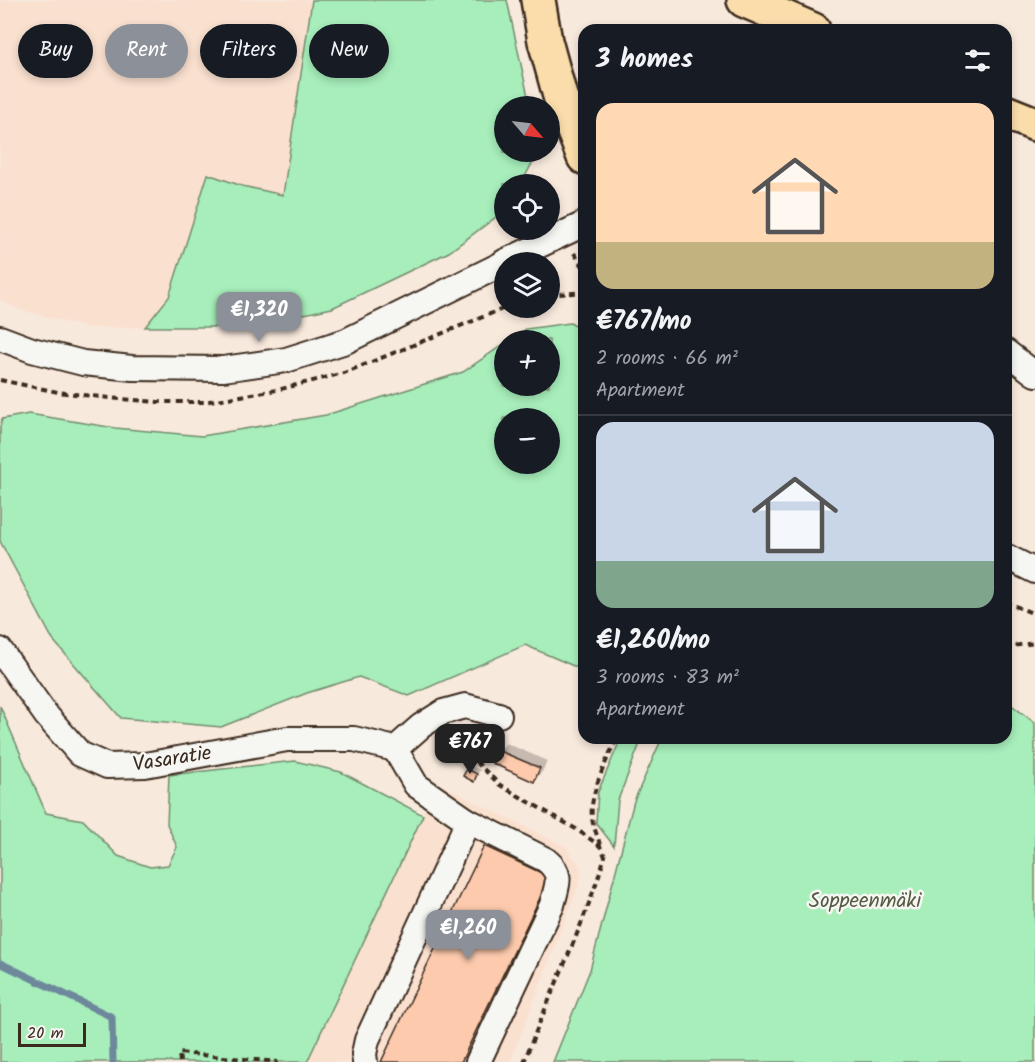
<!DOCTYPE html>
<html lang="en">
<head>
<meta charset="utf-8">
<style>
  body { margin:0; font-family:Kalam,sans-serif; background:#242831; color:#f1f3f6; height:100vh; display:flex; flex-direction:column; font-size:22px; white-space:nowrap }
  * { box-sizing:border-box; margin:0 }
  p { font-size:20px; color:#9ea1a6 }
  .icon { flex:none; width:33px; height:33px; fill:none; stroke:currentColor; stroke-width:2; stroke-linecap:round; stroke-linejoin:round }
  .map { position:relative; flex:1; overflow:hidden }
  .panel { position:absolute; left:578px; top:24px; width:434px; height:720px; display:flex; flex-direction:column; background:#171b24; border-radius:18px; box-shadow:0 3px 9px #0003 }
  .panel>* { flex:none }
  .guide { position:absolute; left:18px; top:24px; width:470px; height:54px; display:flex; gap:12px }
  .needle { width:39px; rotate:118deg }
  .buttons { position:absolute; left:494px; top:96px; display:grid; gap:12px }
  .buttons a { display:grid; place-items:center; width:66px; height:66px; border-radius:50%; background:#171b24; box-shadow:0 3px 9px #0003; font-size:30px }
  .scale { position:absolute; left:18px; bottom:15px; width:68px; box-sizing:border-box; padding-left:6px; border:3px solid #3b2a1e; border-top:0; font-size:16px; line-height:21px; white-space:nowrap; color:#3b2a1e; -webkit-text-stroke:4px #f6f6f2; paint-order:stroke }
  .price { position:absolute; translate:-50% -51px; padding:0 14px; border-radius:12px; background:#8c9099; color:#fff; font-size:20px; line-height:39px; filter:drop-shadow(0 2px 3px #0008) }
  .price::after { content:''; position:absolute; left:50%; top:36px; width:18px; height:14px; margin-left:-9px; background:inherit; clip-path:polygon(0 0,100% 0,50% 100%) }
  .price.current { background:#222; color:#fff }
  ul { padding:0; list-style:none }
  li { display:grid; align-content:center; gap:12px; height:318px; padding:0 18px }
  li+li { border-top:2px solid #363941 }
  li span { display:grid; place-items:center; height:186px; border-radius:18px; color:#555 }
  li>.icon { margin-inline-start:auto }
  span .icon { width:108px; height:108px; fill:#fffc; stroke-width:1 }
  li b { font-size:26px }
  h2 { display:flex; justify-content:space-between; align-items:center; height:72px; padding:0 18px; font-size:26px }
  .tag { padding:0 21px; border-radius:27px; background:#171b24; box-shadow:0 3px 9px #0003; font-size:21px; line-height:54px }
  .tag.current { background:#8c9099; color:#fff }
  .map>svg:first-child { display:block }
</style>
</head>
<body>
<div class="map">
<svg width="1035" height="1062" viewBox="0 0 1035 1062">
  <rect width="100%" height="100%" fill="#f8e9dd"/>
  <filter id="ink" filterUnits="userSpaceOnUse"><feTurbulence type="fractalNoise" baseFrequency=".0167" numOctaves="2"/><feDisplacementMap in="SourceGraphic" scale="12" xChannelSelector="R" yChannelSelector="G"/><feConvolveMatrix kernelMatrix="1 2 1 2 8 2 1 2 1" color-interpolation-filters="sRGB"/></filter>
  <g filter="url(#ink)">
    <!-- built -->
    <g fill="#fae0cf">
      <polygon points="0,0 312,0 283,195 242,186 208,174 169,297 145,327 87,328 15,308 0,300"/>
      <polygon points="437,783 565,846 580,865 581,876 578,887 510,1062 307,1062"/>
    </g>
    <!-- green -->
    <g fill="#a7eebb" stroke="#718c6c" stroke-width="1.5" fill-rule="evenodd">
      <polygon points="312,0 507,0 530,106 504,106 504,152 538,152 521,184 504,184 504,211 449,252 332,308 244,327 145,327 169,297 208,174 242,186 283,195"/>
      <path d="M 570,323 L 584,331 L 583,670 L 525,645 L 409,696 L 359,677 L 307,693 L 221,727 L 121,718 L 53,640 L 0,541 L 0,427 L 2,419 L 29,414 L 115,428 L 202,436 L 326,415 L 463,372 L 504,344 L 504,386 L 549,386 L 549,340 L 509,340 L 526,329 ZM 549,418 L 549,464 L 504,464 L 504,418 Z"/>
      <polygon points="1005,700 1035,723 1035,1062 553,1062 590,970 634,801 662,738 1005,738"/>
      <polygon points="0,706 46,813 83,820 118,856 150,867 168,865 177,847 167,824 169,775 295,761 341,772 423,815 307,1062 0,1062"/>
      <polygon points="621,738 642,738 618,800 614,846 596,823 598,792"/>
    </g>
    <!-- shadow -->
    <g fill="#0003">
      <polygon points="506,743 547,761 542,772 534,780 494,762 499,751"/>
      <polygon points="472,766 480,770 473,780 465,776"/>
      <polygon points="501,831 564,861 468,1062 382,1062 486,847"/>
    </g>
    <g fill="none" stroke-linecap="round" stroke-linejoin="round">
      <!-- stream -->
      <polyline stroke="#6d889b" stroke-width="7" points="0,963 112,1017 113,1062"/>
    </g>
    <!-- building -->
    <g fill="#fdcaad" stroke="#3b2a1e" stroke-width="1.5">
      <polygon points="497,750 540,768 534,782 492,763"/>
      <polygon points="467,769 477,774 474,782 463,776"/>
      <polygon points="484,846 550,877 461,1062 381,1062"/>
    </g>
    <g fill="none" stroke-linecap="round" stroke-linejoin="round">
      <defs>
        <g id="minor">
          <polyline points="504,262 584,224"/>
          <polyline points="0,338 32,350 83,363 132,368 223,369 286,360 346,341 504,263"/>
          <polyline points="1005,351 1035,374"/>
          <polyline points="1005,556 1035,571"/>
          <polyline points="0,650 46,715 80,754 107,766 145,765 287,739 354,739 395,749"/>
          <path d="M 395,749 L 416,785 L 468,821 L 546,860 C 564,875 557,884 552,905 L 478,1062"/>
          <polyline points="395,749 421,726 443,712 465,706 499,715"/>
          <polyline points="365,1062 364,1054 367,1040 468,821"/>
        </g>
        <g id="highway">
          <polyline points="538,0 545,41 560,96 584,157"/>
          <polyline points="744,0 813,30"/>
          <polyline points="1005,112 1035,124"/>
        </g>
      </defs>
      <!-- minor casing -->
      <use href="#minor" stroke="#3b2a1e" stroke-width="28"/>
      <!-- highway casing -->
      <use href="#highway" stroke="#3b2a1e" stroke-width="38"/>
      <!-- path -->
      <g stroke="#3b2a1e" stroke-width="4" stroke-dasharray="6 4.5" stroke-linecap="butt">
        <polyline points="574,253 584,268"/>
        <polyline points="549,295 584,292"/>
        <polyline points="0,380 58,392 109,398 158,402 204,402 277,390 344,373 505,308"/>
        <polyline points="1005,602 1035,614"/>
        <polyline points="1005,647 1035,643"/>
        <path d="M 442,738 L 465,751 L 500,785 L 576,829 L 600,846 L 605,856 C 584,926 550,993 524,1062"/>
        <path d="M 600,845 C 598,836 593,827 592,818 C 589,793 607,760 617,738"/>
        <polyline points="180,1062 179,1053 278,1062"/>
      </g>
      <!-- minor -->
      <use href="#minor" stroke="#f6f6f2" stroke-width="24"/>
      <!-- highway -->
      <use href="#highway" stroke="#faddab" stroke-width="33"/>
    </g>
  </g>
  <g text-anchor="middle" stroke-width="5" stroke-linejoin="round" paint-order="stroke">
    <!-- street labels -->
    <g font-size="21" fill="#3b2a1e" stroke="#f6f6f2">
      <text transform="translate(172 758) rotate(-9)" y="7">Vasaratie</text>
    </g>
    <!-- park labels -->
    <g font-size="21" fill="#565b45" stroke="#f6f6f2">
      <text x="865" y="907">Soppeenmäki</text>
    </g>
  </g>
</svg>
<div class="buttons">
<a><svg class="needle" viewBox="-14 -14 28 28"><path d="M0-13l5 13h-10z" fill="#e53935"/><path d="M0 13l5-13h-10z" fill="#9ea1a6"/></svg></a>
<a><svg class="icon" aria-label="locate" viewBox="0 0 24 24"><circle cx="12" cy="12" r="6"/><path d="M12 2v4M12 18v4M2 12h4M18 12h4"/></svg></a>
<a><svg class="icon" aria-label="layers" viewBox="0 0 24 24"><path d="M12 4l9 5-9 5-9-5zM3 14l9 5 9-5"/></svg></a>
<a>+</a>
<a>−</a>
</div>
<div class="scale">20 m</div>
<b class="price" style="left:259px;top:343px">€1,320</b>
<b class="price current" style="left:470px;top:775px">€767</b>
<b class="price" style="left:468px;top:961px">€1,260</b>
<div class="guide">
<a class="tag">Buy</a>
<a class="tag current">Rent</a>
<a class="tag">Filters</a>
<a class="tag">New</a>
</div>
<section class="panel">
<h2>3 homes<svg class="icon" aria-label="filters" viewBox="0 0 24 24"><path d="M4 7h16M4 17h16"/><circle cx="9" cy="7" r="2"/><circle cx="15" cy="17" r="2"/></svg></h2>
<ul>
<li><span style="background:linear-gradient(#ffd9b3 75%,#c2b280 0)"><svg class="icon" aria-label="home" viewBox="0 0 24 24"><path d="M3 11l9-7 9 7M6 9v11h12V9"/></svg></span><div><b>€767/mo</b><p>2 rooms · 66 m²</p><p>Apartment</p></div></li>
<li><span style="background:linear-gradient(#c9d6e8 75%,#7fa58c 0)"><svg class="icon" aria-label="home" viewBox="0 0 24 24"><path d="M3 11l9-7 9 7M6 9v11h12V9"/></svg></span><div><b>€1,260/mo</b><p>3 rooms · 83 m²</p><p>Apartment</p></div></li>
</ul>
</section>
</div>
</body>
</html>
